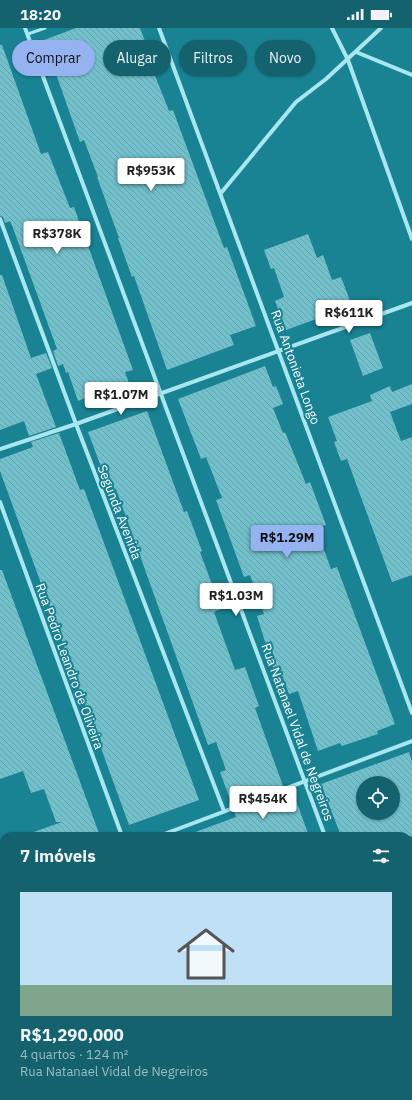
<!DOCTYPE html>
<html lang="pt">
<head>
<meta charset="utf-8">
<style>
  body { margin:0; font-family:"IBM Plex Sans",sans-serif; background:#206b76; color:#f1f3f6; height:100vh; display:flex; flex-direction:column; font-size:15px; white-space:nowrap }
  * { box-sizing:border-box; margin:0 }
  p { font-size:13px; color:#9dbcc2 }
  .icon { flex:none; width:22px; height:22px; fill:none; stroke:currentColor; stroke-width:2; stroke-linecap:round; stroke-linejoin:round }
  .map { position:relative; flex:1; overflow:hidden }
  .drawer { position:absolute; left:0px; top:804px; width:412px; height:268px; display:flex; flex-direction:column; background:#13626e; border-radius:12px 12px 0 0; box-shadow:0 1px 3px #0004 }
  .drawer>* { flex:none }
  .top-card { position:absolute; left:12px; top:12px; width:388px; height:36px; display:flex; gap:8px }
  .tools { position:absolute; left:356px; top:748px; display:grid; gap:8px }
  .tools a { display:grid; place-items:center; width:44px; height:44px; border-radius:50%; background:#13626e; box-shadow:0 1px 3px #0004; font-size:20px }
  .price { position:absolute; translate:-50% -34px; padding:0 9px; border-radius:4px; background:#fff; color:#222; font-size:13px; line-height:26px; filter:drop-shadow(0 1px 2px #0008) }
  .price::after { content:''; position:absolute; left:50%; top:24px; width:12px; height:9px; margin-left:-6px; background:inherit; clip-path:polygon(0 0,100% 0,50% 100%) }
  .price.on { background:#95b2f1; color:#111 }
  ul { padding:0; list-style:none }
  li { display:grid; align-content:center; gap:8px; height:212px; padding:0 20px }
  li+li { border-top:1px solid #327681 }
  li span { display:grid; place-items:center; height:124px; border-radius:0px; color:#555 }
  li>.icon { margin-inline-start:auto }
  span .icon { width:72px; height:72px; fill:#fffc; stroke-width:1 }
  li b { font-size:17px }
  h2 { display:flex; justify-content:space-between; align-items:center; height:48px; padding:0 20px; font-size:17px }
  .pill { padding:0 14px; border-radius:18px; background:#13626e; box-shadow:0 1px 3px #0004; font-size:14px; line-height:36px }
  .pill.on { background:#95b2f1; color:#111 }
  .status { display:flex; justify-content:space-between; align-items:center; height:28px; padding:0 20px; background:#13626e; direction:ltr }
  .status svg { height:11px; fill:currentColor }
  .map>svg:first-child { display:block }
</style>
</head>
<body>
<div class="status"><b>18:20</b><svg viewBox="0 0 49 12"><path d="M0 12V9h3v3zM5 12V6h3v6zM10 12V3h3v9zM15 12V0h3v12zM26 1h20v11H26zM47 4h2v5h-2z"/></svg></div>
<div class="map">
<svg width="412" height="1072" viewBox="0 0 412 1072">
  <defs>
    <pattern id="building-back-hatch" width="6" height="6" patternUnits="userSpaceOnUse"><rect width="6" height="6" fill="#71c0cc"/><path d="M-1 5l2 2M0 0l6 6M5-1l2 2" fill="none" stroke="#68a3ac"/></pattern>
  </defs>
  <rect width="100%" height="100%" fill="#198293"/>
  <!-- building -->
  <g fill="url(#building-back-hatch)" fill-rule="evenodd">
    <polygon points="76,0 140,0 155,40 152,40 169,83 173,82 224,220 227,219 256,298 230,307 234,317 167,342 134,248 132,249 118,210 119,210 97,149 98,149 84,112 80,114 44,12"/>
    <polygon points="0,17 2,17 41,126 48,124 70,180 74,179 133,342 125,344 130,358 94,371 92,367 78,373 68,344 66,345 63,336 58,338 53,323 57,321 13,200 10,193 5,195 3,189 0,188"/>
    <polygon points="308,206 317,230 323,227 332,252 341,249 352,278 286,302 275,273 284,269 274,240 271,241 264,222"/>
    <polygon points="0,247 2,247 31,330 46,325 52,340 36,346 56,399 29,408 24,393 0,402"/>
    <polygon points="370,305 383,340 363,348 350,312"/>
    <polygon points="265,338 273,359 276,358 283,376 273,380 283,405 285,404 306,456 310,454 326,497 316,500 331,541 337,539 395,696 377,703 378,706 342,718 340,715 318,723 298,663 289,666 282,647 276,649 257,588 264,586 250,547 244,549 216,472 222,470 206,429 201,431 178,371"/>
    <polygon points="412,356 412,376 390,384 401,413 412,409 412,547 392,554 347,431 341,433 334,414 337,413 328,389 372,373 370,367 390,358 392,364"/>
    <polygon points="147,383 184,484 187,483 202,523 200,524 221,581 214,584 235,642 245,639 259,678 255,680 283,758 232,777 220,744 226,742 216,714 208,717 116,461 110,463 88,404"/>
    <polygon points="59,405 80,462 84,461 199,772 129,797 0,443 0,431 33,419 31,414"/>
    <polygon points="0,542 2,542 100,808 28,808 28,806 62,794 56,794 44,761 31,765 23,743 0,751"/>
    <path d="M 409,724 L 412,734 L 412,808 L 341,808 L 321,756 ZM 363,755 L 393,755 L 393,785 L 363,785 Z"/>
    <polygon points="286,764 287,769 294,767 309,808 190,808 190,806 236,789 234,784"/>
  </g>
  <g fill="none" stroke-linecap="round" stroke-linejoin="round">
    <!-- lane -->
    <polyline stroke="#a9e7f0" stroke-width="3" points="28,6 45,0"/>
    <!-- street -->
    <g stroke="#a9e7f0" stroke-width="4">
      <polyline points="25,0 325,808"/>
      <polyline points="159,0 412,685"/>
      <polyline points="332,0 348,32 412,211"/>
      <polyline points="356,24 412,47"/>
      <polyline points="221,165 296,74 326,51 381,0"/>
      <polyline points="0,191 76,396 224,783"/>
      <polyline points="0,421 76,396 412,275"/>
      <polyline points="0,474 122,808"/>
      <polyline points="159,808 412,713"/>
      <polyline points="0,867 4,866"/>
      <polyline points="0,970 4,981"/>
      <polyline points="408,1033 412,1044"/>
      <polyline points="36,1068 38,1072"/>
      <polyline points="217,1068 219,1072"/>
    </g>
  </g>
  <g text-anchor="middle" stroke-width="4" stroke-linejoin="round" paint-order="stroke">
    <!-- street labels -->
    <g font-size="13" fill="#fff" stroke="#198293">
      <text transform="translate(296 339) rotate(70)" y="5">Rua Antonieta Longo</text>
      <text transform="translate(120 484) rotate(69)" y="5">Segunda Avenida</text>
      <text transform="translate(70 638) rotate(70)" y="5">Rua Pedro Leandro de Oliveira</text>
      <text transform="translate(298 704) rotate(70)" y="5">Rua Natanael Vidal de Negreiros</text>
    </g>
  </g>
</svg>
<div class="tools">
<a><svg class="icon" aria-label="locate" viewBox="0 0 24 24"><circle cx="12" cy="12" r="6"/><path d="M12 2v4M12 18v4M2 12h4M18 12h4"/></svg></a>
</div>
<b class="price" style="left:151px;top:164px">R$953K</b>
<b class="price" style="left:57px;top:227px">R$378K</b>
<b class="price" style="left:349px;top:306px">R$611K</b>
<b class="price" style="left:121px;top:388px">R$1.07M</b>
<b class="price on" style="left:287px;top:531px">R$1.29M</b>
<b class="price" style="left:236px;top:589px">R$1.03M</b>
<b class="price" style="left:263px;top:792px">R$454K</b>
<div class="top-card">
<a class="pill on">Comprar</a>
<a class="pill">Alugar</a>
<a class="pill">Filtros</a>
<a class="pill">Novo</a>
</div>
<section class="drawer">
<h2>7 imóveis<svg class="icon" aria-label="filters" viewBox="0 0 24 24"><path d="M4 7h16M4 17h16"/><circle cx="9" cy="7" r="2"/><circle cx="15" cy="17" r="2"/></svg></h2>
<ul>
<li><span style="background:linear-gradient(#bfe0f5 75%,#7fa58c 0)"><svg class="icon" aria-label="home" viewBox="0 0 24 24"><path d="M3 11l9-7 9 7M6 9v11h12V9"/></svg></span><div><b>R$1,290,000</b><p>4 quartos · 124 m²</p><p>Rua Natanael Vidal de Negreiros</p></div></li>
</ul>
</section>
</div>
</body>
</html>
